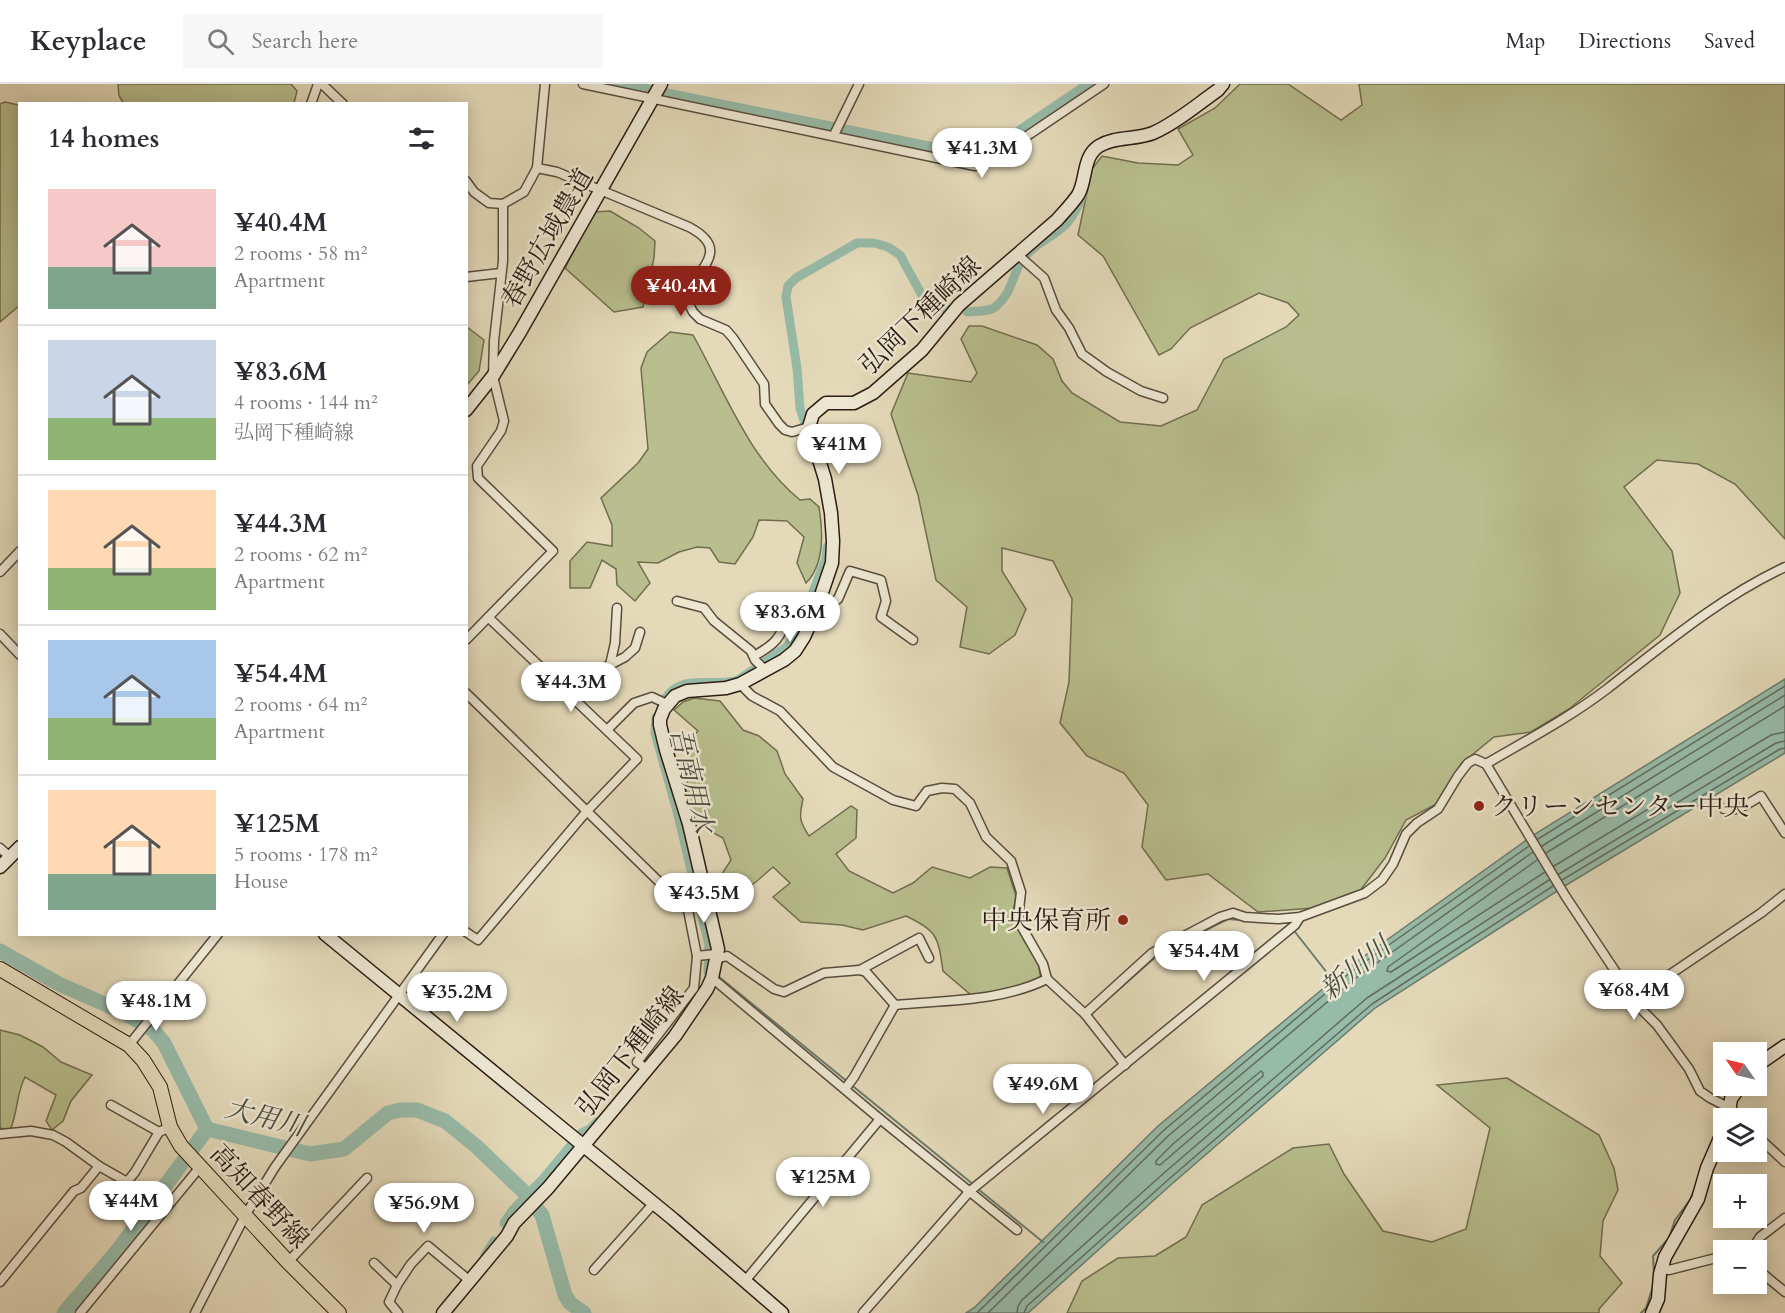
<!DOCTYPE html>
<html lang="en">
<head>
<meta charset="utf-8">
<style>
  body { margin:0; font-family:Cardo,"Noto Serif JP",serif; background:#f7f7f7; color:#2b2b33; height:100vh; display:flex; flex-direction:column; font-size:22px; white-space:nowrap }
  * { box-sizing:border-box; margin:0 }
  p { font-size:20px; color:#7c7c81 }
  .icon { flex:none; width:33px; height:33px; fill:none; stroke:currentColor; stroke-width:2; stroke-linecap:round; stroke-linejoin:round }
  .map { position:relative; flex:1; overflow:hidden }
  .sheet { position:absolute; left:18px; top:18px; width:450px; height:834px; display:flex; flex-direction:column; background:#fff; border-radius:0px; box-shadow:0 3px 15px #0003 }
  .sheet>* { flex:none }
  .needle { width:39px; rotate:304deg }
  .fabs { position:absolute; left:1713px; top:958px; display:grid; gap:12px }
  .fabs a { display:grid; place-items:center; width:54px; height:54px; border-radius:0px; background:#fff; box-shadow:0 3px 15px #0003; font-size:30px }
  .price { position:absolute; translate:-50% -51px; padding:0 14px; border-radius:21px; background:#fff; color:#222; font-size:20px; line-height:39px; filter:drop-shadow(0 2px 3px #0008) }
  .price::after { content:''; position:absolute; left:50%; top:36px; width:18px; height:14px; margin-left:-9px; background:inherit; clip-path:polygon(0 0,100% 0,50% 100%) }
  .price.on { background:#8f2418; color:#fff }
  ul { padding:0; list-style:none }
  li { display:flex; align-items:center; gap:18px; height:150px; padding:0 30px }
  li+li { border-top:2px solid #e1e1e2 }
  li span { display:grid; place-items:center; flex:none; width:168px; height:120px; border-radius:0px; color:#555 }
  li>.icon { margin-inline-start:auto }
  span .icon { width:72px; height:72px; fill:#fffc; stroke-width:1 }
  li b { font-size:26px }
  h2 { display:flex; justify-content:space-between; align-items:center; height:72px; padding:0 30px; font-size:26px }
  header { display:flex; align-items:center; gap:36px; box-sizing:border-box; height:84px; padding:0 30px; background:#fff; border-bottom:2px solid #e1e1e2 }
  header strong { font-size:28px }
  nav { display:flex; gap:33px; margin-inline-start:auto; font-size:21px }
  .search { width:420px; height:54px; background:#f7f7f7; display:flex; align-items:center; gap:15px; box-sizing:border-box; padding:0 21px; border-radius:0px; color:#7c7c81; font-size:22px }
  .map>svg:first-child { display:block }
</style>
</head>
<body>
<header>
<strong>Keyplace</strong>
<div class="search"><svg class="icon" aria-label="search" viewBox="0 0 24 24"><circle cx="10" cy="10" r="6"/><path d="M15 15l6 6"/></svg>Search here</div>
<nav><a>Map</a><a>Directions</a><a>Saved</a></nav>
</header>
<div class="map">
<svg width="1785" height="1229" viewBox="0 0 1785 1229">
  <rect width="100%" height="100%" fill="#e4daba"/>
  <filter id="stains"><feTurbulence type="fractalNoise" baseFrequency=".00333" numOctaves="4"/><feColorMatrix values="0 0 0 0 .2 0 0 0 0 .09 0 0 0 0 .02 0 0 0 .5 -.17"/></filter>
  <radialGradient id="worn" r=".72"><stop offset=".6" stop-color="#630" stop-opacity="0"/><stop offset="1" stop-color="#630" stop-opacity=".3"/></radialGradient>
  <!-- green -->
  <g fill="#b8be8d" stroke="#716d50" stroke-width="1.5">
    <polygon points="118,0 291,0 297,7 294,19 124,20 119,12"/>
    <polygon points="1240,0 1288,0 1341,36 1362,21 1359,0 1785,0 1785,455 1735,400 1698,380 1657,376 1624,403 1672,467 1680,509 1660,551 1569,625 1531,648 1494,653 1461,680 1442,717 1406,736 1385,774 1359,808 1314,824 1258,828 1208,790 1166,796 1142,763 1148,721 1124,689 1087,672 1060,639 1069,598 1072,515 1053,477 1002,464 1002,487 1026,525 1015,551 989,570 960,563 967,523 936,496 918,411 891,330 908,289 971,298 977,289 961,255 969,242 982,242 1037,261 1053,275 1062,297 1072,309 1120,338 1161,342 1197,326 1224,275 1286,243 1299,231 1288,219 1259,209 1190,244 1171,265 1159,271 1103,172 1078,151 1092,85 1102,72 1138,79 1178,81 1193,71 1178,45 1215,24"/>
    <polygon points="5,18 19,21 20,221 0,238 0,20"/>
    <polygon points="610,127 639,144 655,157 654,174 643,223 614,228 565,184 594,128"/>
    <polygon points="467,243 484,256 479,287 467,301"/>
    <path d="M 670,248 L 693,251 C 725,308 748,373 800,416 L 810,415 L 819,423 C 823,447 825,480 806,499 L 797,479 L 804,453 L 787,437 L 759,436 L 753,453 L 735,480 L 719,478 L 710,464 L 697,463 L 679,468 L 658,479 L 638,478 L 650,499 L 635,517 L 617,501 L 616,485 L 602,476 L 590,504 L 570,504 L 570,477 L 587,458 L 612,462 L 612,441 L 601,414 L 638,379 L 648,365 L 641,284 L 647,268 Z"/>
    <path d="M 694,614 L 720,617 L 743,646 L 759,652 L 777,667 L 785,690 L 803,715 C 799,733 799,737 809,752 L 851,722 L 857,726 L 856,754 L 836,770 L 849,787 L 893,809 L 913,799 L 932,783 L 970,794 L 990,783 L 1007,784 L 1016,812 L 1012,834 L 1025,858 L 1037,870 L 1041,896 L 1026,903 L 971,911 L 943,887 C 938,853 938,847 906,832 L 863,846 L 842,841 L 801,838 L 773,813 L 790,799 L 773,783 L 757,797 L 732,816 L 723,811 L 716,799 L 731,776 L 723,754 L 690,736 L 685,711 L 688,693 L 687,658 L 698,647 L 674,626 L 683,618 Z"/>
    <path d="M 0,946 L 20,951 L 43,963 L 61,978 L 92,991 L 71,1017 L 63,1037 L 52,1046 L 46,1037 L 56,1011 L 25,993 C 16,1010 18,1029 10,1046 L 0,1044 Z"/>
    <polygon points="1507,994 1599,1051 1614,1084 1618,1106 1603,1137 1600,1172 1622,1199 1599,1225 1599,1229 1067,1229 1082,1197 1118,1174 1155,1172 1186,1153 1202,1121 1293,1064 1329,1060 1344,1090 1383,1147 1432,1158 1466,1145 1490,1044 1437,1001"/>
  </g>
  <!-- water -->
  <polygon fill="#97bba9" stroke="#6b7b6d" stroke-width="1.5" points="1785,595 1785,669 1568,800 1375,924 1173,1099 1028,1229 966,1229 975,1223 1158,1042 1349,883 1535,750"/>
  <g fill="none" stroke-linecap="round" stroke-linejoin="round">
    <!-- shore -->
    <g stroke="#606c5e" stroke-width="1.5">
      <polyline points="1538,755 1785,602"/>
      <polyline points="1542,762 1785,611"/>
      <polyline points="1546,769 1785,622"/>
      <polyline points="1537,776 1388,883 1387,887 1391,888 1545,788"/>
      <polyline points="1554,782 1771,651 1785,648"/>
      <polyline points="1559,790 1776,659 1785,657"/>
      <polyline points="1562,796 1780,665 1785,664"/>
      <polygon points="1261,987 1263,989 1263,992 1160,1081 1156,1080 1156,1077 1174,1059"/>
      <polyline points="977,1229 1163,1047 1352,887 1529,762"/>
      <polyline points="988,1229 1168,1052 1357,893 1533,768"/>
      <polyline points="1017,1229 1018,1222 1022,1216 1164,1089 1367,914 1549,796"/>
      <polyline points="1024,1229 1027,1222 1169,1095 1372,920 1553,802"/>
    </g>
    <!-- stream -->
    <g stroke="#6b7b6d" stroke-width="2">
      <polyline points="1280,839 1288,839 1328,890 1340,892"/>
      <polyline points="718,892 974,1101"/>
      <polyline points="1099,923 1160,869 1228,835 1265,838"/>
      <polyline points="1756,991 1762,984"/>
      <polyline points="978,1105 1043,1158"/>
      <polyline points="1654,1191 1653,1172 1669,1154 1675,1136 1690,1116 1695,1104"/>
      <polyline points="1641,1229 1646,1224 1654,1199"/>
    </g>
    <!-- canal -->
    <g stroke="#97bba9" stroke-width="9">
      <path d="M 967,228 C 975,227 987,228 994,224 C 1013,209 1011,193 1022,176 C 1034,159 1055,153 1068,138 C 1075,129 1080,119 1083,109"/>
      <polyline points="807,347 800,324 797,284 786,213 788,202 796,194 857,159 874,159 888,163 900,171 924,215 935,222 949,226"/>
      <path d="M 665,615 C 682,588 713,604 738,596 L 788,562 L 801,539 L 826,474 L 827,463"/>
      <polyline points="656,633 655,649 677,727 709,861 708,888"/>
      <polyline points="504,1139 512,1127 542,1096 581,1049 590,1045 597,1038"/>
      <polyline points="485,1171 494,1157"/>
    </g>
    <!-- river -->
    <g stroke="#97bba9" stroke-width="15">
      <polyline points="608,0 969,73 985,73 1093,0"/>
      <polyline points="0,867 59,900 125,929 153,946 164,959 207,1045 310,1070 344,1065 388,1029 400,1026 417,1026 445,1037 476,1062 524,1108 542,1131 565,1211 570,1219 584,1229"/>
      <polyline points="64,1229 118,1166 207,1045"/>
    </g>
    <defs>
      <g id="street">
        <polyline points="322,0 343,20"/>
        <polyline points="583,0 975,82 990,77 1104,0"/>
        <polyline points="311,20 318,0"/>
        <polyline points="834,51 859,0"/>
        <path d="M 537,84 L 557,88 L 689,143 C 729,164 703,182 687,207 L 688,218 L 693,228 L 700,235 L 726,246 L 733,254 L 764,300 L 765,320 L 779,340 L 785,346 L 792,348 L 809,343"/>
        <polyline points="466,97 474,108 489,119 503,120 524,108 537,84 545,0"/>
        <polyline points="1017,170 1044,194 1056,226 1069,244 1082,270 1107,288 1141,307 1163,314"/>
        <polyline points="466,193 501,189"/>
        <polyline points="0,488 20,467"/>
        <polyline points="677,517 704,524 714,537 751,567 755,576 765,586"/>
        <polyline points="815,529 838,515 850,487 881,496 886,517 881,533 913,556"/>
        <polyline points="0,550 20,571"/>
        <polyline points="466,556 553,467 478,394 477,382 501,347 504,337 493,292 494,257 503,177 503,120"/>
        <path d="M 754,572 C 768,564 780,557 784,540 C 786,531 786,525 790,516"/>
        <polyline points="610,581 615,559 617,524"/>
        <polyline points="740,600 752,612 780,627 833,683 893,716 916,722 927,707 942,704 955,705 970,719 986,753 1011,777 1021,808 1019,825 1019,838 1043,880 1047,895"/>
        <polyline points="466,609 688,826 697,872 694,904 637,978 648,986"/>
        <polyline points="571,611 598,587 625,573 635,564 640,548"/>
        <polyline points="608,645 634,619 652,613 667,620"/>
        <path d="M 1486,680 C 1527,656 1569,634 1607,605 C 1665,560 1719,514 1785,483"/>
        <path d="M 1724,725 C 1736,729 1751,718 1761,712 L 1785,749"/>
        <polyline points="0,764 10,773"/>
        <polyline points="466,848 478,856 587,727 637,675 489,534"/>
        <polyline points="697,872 716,870"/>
        <path d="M 716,875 L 727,872 L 774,905 L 784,908 L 824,889 L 860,886 L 866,888 L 895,921 C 946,916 1000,918 1047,895 L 1085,930 L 1152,869 L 1220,833 L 1233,829 L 1245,833 L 1278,835 L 1300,833 L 1365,809 L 1382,796 L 1393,780 L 1406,750 L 1417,739 L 1438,725 L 1458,692 L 1468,679 L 1475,675 L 1486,680 L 1566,813 L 1639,923 L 1657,941 L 1689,985 L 1700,1007 L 1710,1014 L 1728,1023"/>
        <polyline points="860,886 919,854 929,874"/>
        <polyline points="712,894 880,1035 1017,1146"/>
        <polyline points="1635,914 1761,829 1785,810"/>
        <polyline points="1085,930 1125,981"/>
        <polyline points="129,961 218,850"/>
        <polyline points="845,1005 854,993 895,921"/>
        <polyline points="111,1021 159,1048"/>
        <polyline points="0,1050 31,1047 53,1051 66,1058 99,1082 127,1098 135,1088 159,1048 170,1043"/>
        <polyline points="1756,1051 1785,1078"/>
        <polyline points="1751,1167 1760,1153 1785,1134"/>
        <polyline points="288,1178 367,1094"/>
        <polyline points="374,1179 397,1201 389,1218 398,1229"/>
        <polyline points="1661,1184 1669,1186 1724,1172"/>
        <polyline points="1756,1184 1785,1208"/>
        <polyline points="594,1186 654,1119"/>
        <polyline points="745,1197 880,1035"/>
        <polyline points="0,1198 74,1107 81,1104 99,1082"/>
        <polyline points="397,1201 411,1180 428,1162 470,1197"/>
        <polyline points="80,1229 200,1083"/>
        <polyline points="195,1229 246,1130 275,1083 443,850"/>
        <polyline points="863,1229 970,1107 1295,841 1300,833"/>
      </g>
      <g id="secondary">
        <polyline points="466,326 493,292 520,248 661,0"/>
        <polyline points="0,783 20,763"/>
        <polyline points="325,850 673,1135 782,1229"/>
        <polyline points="1756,982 1785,962"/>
        <polyline points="1728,1035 1731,1015 1740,1002"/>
        <path d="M 443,1229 L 507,1152 L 514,1139 L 548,1104 L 675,952 L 707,905 L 712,894 L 718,865 L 689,740 L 666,666 L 660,641 L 660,635 L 664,625 L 675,612 L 687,607 L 726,604 L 740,600 L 784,576 L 795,567 L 804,553 L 815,529 L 832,479 L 833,457 L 831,429 L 825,395 L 809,343 L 813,330 L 826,319 L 854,319 L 873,309 L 922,266 L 959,221 L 1057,136 C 1064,128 1072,120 1078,111 C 1087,96 1082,73 1099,62 C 1115,52 1136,56 1153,49 C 1176,39 1198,20 1218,6 L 1223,0"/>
        <polyline points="1652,1229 1658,1215 1660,1190 1665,1173 1698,1115 1707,1084 1724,1045"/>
      </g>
      <polyline id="primary" points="0,885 129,961 143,976 160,1003 170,1043 181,1062 288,1178 339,1229"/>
    </defs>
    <!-- street casing -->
    <use href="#street" stroke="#584c3e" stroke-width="11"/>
    <!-- secondary casing -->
    <use href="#secondary" stroke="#2a1c14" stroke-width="15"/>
    <!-- primary casing -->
    <use href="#primary" stroke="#2a1c14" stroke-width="16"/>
    <!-- street -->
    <use href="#street" stroke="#ede7d2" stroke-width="8"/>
    <!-- secondary -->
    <use href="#secondary" stroke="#ede7d2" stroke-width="12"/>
    <!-- primary -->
    <use href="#primary" stroke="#e4daba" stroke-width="14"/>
  </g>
  <!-- markers -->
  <g fill="#8f2418" stroke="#ede7d2" stroke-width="2">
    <circle cx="1479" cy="722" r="6"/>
    <circle cx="1123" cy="836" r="6"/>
  </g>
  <g text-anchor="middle" stroke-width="5" stroke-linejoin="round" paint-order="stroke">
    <!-- street labels -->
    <g font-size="26" fill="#2a1c14" stroke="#ede7d2">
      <text transform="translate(547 154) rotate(-60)" y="9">春野広域農道</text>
      <text transform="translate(920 231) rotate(-44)" y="9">弘岡下種崎線</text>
      <text transform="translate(630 967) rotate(-52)" y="9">弘岡下種崎線</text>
      <text transform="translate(260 1112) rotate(47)" y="9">高知春野線</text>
    </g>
    <!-- poi labels -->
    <g font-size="26" fill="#2a1c14" stroke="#ede7d2" text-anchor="start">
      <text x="1491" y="731">クリーンセンター中央</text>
      <text x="1111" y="845" text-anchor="end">中央保育所</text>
    </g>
    <!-- water labels -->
    <g font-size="27" font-style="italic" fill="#4b4c41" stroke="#ede7d2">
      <text transform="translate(692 696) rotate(77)" y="9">吾南用水</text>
      <text transform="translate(1355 884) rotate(-39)" y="9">新川川</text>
      <text transform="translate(265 1033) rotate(14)" y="9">大用川</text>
    </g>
  </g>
  <rect width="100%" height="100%" filter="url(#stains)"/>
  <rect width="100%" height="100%" fill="url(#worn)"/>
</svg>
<div class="fabs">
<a><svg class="needle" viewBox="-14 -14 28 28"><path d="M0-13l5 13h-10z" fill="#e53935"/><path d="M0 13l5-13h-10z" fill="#7c7c81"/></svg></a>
<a><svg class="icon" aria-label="layers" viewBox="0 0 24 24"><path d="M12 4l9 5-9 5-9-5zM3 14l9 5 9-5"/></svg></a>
<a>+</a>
<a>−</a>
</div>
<b class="price" style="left:982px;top:95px">¥41.3M</b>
<b class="price on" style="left:681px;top:233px">¥40.4M</b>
<b class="price" style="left:839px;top:391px">¥41M</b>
<b class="price" style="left:790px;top:559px">¥83.6M</b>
<b class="price" style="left:571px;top:629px">¥44.3M</b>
<b class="price" style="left:704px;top:840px">¥43.5M</b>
<b class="price" style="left:1204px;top:898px">¥54.4M</b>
<b class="price" style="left:1634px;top:937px">¥68.4M</b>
<b class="price" style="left:457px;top:939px">¥35.2M</b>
<b class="price" style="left:156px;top:948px">¥48.1M</b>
<b class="price" style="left:1043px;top:1031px">¥49.6M</b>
<b class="price" style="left:823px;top:1124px">¥125M</b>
<b class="price" style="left:131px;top:1148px">¥44M</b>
<b class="price" style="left:424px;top:1150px">¥56.9M</b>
<section class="sheet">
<h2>14 homes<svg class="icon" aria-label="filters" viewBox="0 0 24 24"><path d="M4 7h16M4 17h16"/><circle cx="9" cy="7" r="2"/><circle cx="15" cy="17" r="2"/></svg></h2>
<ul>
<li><span style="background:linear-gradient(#f6c9c9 65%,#7fa58c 0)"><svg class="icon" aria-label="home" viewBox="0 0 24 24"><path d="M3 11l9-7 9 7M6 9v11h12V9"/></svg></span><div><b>¥40.4M</b><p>2 rooms · 58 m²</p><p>Apartment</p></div></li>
<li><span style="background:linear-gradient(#c9d6e8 65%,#8fb573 0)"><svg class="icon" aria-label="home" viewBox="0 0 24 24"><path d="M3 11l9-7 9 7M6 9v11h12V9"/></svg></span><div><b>¥83.6M</b><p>4 rooms · 144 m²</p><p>弘岡下種崎線</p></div></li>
<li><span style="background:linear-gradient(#ffd9b3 65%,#8fb573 0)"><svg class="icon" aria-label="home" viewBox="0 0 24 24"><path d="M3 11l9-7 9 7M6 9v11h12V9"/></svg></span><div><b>¥44.3M</b><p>2 rooms · 62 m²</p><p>Apartment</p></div></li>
<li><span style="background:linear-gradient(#a9c7e8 65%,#8fb573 0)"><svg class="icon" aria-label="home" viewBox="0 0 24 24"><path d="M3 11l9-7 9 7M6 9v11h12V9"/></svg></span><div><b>¥54.4M</b><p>2 rooms · 64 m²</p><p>Apartment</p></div></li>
<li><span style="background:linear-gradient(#ffd9b3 70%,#7fa58c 0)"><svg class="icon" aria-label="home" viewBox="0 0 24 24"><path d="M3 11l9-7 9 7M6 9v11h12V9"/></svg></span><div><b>¥125M</b><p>5 rooms · 178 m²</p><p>House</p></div></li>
</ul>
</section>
</div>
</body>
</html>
